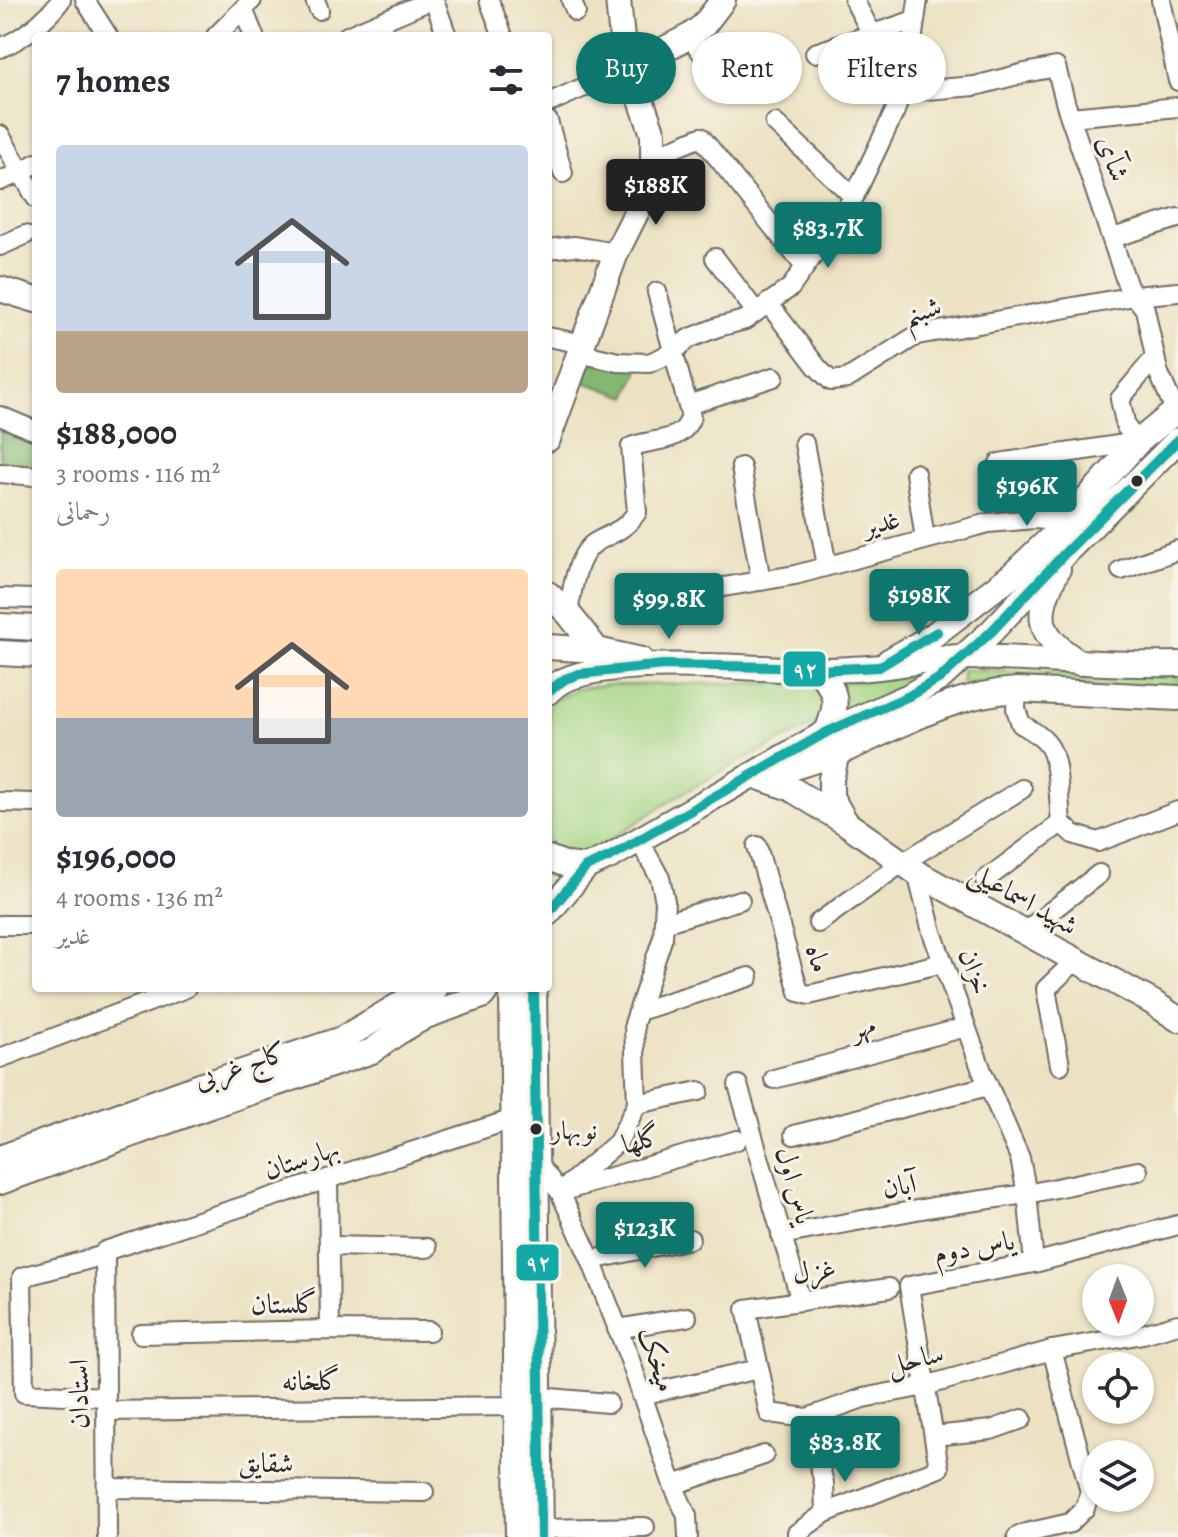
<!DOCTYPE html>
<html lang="en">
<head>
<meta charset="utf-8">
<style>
  body { margin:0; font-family:Alegreya,Amiri,serif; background:#f7f7f7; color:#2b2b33; height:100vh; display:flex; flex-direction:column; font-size:30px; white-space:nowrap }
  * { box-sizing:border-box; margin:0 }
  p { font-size:26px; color:#7c7c81 }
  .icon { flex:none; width:44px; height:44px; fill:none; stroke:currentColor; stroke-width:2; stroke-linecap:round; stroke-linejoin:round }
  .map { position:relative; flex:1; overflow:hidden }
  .side { position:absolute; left:32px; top:32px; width:520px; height:960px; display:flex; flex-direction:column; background:#fff; border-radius:8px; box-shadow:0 2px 6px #0004 }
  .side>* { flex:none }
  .banner { position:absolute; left:576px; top:32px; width:482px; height:72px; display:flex; gap:16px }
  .needle { width:52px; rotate:179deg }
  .fabs { position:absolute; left:1082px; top:1264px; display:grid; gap:16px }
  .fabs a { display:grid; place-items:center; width:72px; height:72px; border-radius:50%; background:#fff; box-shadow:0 2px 6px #0004; font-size:40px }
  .price { position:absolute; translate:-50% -68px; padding:0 18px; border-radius:8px; background:#0f766e; color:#fff; font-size:26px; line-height:52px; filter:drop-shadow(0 2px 4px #0008) }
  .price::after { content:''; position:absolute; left:50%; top:48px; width:24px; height:18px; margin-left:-12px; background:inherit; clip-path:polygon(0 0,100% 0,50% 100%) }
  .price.current { background:#222; color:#fff }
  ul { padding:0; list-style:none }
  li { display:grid; align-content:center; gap:16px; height:424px; padding:0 24px }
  li span { display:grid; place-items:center; height:248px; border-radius:8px; color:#555 }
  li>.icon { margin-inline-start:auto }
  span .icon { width:144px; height:144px; fill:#fffc; stroke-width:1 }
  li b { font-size:34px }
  h2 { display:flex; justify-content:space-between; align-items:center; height:96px; padding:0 24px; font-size:34px }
  .chip { padding:0 28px; border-radius:36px; background:#fff; box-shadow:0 2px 6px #0004; font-size:28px; line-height:72px }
  .chip.current { background:#0f766e; color:#fff }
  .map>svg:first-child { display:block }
</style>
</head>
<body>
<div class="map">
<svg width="1178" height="1537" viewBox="0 0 1178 1537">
  <rect width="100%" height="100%" fill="#f7f3e8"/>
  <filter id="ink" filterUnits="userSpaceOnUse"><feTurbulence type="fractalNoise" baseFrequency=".0125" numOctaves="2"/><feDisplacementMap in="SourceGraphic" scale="16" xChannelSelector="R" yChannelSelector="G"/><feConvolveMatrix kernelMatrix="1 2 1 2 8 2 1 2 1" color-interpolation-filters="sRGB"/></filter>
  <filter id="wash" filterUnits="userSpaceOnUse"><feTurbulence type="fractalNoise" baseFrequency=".006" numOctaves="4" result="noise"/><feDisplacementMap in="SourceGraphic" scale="32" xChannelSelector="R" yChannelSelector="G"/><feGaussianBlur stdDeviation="1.8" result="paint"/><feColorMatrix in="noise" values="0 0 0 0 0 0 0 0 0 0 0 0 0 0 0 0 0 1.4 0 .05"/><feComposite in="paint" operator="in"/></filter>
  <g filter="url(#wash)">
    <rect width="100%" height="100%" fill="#ece2c3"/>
    <!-- green -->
    <g fill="#a5d685" stroke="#688058" stroke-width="2">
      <polygon points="962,670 1178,676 1178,688 962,683"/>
      <polygon points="928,675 843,715 836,683"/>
      <polygon points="772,683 814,684 825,688 821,721 731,766 678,796 592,851 574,855 554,847 548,840 548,708 559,698 577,689 606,685"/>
    </g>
    <!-- forest -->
    <g fill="#84b772" stroke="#58714e" stroke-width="2">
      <polygon points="589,362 638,369 627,397 584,382"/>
      <polygon points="0,431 36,444 36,472 0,469"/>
    </g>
  </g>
  <g filter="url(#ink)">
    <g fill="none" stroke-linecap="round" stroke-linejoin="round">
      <defs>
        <g id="street">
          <polyline points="85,0 108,36"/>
          <polyline points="315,0 319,10"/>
          <polyline points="434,0 447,36"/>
          <polyline points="489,0 503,36"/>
          <polyline points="571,0 576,12"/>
          <polyline points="854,0 872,34"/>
          <polyline points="1161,0 1178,81"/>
          <polyline points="243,9 254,36"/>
          <polyline points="216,36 252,0"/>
          <polyline points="347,36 431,0"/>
          <polyline points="690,36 713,69 735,52"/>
          <path d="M 0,48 C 23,39 47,19 61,0"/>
          <polyline points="815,53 915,20"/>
          <polyline points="902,92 975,86 1025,73 1056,67 1066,105 1128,287 1145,309 1158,371 1175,410"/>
          <polyline points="548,103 630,67"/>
          <polyline points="1070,117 1178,107"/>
          <polyline points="548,121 563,173"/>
          <polyline points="775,123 854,197"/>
          <polyline points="0,135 36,198"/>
          <polyline points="653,157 701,137 805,267"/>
          <polyline points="0,181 22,172 36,163"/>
          <polyline points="1112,238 1178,218"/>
          <polyline points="0,246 25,235"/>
          <polyline points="548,249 574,246 616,253"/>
          <polyline points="715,258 756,312"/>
          <polyline points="768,303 817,367 831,381 847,379 917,335 1135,296 1178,292"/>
          <polyline points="548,337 583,344"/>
          <polyline points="580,353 618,362 649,363 672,353 688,339 718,327 745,320 791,287 854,197 895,111 907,76 918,0"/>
          <polyline points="688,405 774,377"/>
          <polyline points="0,416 36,431"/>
          <polyline points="1138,442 1126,427 1120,399 1155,357"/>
          <polyline points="804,443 827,566"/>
          <polyline points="999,463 1138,442"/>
          <polyline points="741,467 761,581"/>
          <polyline points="0,473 36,476"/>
          <polyline points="915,473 925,539"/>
          <polyline points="1121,570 1178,550"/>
          <polyline points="712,589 795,575 988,523 1034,519 1066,522"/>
          <polyline points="0,598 36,599"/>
          <path d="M 568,613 C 572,592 576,554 596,542 C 614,532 625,530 637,512 L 631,447 C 647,440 672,442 684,429 C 687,426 689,421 691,417 L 657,292"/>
          <path d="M 1017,690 L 1016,709 L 1021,724 C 1031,730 1044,737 1050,748 C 1059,763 1059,804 1061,823 L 1073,834 L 1098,842 L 1178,811"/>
          <polyline points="0,802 36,803"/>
          <polyline points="757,846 799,992 809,995 943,963"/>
          <polyline points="985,880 1061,823"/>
          <polyline points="664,923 740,900"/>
          <polyline points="818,923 902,863 1022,789"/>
          <polyline points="0,925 36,925"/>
          <polyline points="1024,932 1099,874"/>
          <polyline points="639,1011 749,977"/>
          <polyline points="0,1058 186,988"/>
          <polyline points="1060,1065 1046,989 1076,960"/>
          <polyline points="774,1079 966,1027"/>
          <polyline points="738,1085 801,1301"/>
          <polyline points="637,1104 699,1091"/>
          <polyline points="794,1135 988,1086"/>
          <polyline points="537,1163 560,1192 591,1260 630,1360 673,1485 687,1516 688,1537"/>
          <polyline points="328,1179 330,1330"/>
          <polyline points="567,1190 737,1140"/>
          <polyline points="560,1192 618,1142 637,1104 634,1024 663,937 665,901 660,878 639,840"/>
          <polyline points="781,1235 933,1207 1027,1194 1138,1171"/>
          <polyline points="329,1246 427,1248"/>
          <polyline points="105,1255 22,1277 24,1393 106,1397"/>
          <polyline points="591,1260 690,1239"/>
          <polyline points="1034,1263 1178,1225"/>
          <polyline points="889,1288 746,1309 769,1413 807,1418 863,1398 925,1386 1052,1350 1143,1334 1178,1324"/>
          <polyline points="617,1329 687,1317"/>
          <polyline points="141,1334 330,1330 429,1331"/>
          <polyline points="1052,1350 1090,1492 1085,1508 1070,1523"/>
          <polyline points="641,1395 759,1369"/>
          <polyline points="539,1397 608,1403"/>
          <polyline points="106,1411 517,1406"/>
          <polyline points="934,1436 991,1430 1022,1419"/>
          <polyline points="673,1485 764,1455"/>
          <polyline points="107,1488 424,1492"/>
          <polyline points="825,1513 939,1468 909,1286 1034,1263 1027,1194 1020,1158 982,1071 932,932 917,873"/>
          <polyline points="541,1529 645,1527"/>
          <polyline points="107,1537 105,1251 513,1119"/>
          <polyline points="798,1537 797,1533 825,1513 824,1483 807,1418"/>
          <polyline points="1017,1537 1026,1533 1070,1523"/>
        </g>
        <g id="secondary">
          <polyline points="630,67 690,36 703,26 723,0"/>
          <polyline points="0,289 36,300"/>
          <polyline points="548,439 616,253 653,179 653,134 623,49 618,0"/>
          <path d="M 1058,569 C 1034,614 1035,635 1080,663"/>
          <polyline points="548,594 568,613 597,650"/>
          <polyline points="0,626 36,628"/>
          <polyline points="548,647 597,650 641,660"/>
          <polyline points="0,653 36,655"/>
          <polyline points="889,661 931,637 1012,575 1059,530 1138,442 1178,409"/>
          <path d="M 817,670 C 839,692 838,704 827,732"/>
          <path d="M 548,692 C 582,649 766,671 821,670 C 837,670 853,669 869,668 C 901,666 933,657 966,657 C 1037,658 1107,666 1178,664"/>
          <polyline points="837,753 831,779 831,797 845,821"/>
          <path d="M 776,773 C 799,765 824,758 847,749 C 904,724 953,694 1017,690 L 1178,698"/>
          <polyline points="761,778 790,788 846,823 917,873 1152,1002 1178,1019"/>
          <polyline points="548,858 567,865 586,867 611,856 827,732 909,696 940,678 991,632 1068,550 1178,440"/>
          <polyline points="548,913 586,867"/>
          <polyline points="512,988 518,1537"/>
          <polyline points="534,988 541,1537"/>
          <polyline points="0,1158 200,1086 342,1039 416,995 435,988"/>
          <polyline points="0,1182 207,1107 372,1051 397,1033 426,1016 482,996 488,988"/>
        </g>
      </defs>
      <!-- street casing -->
      <use href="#street" stroke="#6f6b60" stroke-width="22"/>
      <!-- secondary casing -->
      <use href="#secondary" stroke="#6f6b60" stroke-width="28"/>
      <!-- street -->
      <use href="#street" stroke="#fff" stroke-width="18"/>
      <!-- secondary -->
      <use href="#secondary" stroke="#fff" stroke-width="24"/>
      <defs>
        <g id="bus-1">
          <polyline points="548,692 565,679 579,674 663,665 776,667 817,670 879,667 937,632"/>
          <polyline points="548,913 586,867 611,856 827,732 909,696 940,678 991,632 1068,550 1178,440"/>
          <polyline points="534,988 541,1537"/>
        </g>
      </defs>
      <!-- bus-1 casing -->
      <use href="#bus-1" stroke="#f7f3e8" stroke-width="16"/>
      <!-- bus-1 -->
      <use href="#bus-1" stroke="#12a9a6" stroke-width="10"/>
    </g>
  </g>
  <!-- markers -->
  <g fill="#2b2b2b" stroke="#f7f3e8" stroke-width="3">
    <circle cx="1137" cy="481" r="7"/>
    <circle cx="536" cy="1129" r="7"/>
  </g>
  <g text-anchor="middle" stroke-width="6" stroke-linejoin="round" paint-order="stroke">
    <!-- bus labels -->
    <g font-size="26" fill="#2b2b2b" stroke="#f7f3e8" text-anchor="start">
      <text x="551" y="1139">نوبهار</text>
    </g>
    <!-- street labels -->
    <g font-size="28" fill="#2b2b2b" stroke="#f7f3e8">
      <text transform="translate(1114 158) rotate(71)" y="10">شآی</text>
      <text transform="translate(922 310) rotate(-17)" y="10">شبنم</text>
      <text transform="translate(881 522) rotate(-15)" y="10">غدیر</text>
      <text transform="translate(1024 898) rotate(29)" y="10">شهید اسماعیلی</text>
      <text transform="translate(819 958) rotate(73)" y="10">ماه</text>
      <text transform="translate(976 971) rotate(70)" y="10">خزان</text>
      <text transform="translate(863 1026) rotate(-15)" y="10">مهر</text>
      <text transform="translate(240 1065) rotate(-18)" y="10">کاج غربی</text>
      <text transform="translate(641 1139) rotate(-16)" y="10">گلها</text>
      <text transform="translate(301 1158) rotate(-18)" y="10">بهارستان</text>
      <text transform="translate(796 1185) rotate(74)" y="10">یاس اول</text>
      <text transform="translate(899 1185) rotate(-10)" y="10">آبان</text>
      <text transform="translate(974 1246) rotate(-10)" y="10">یاس دوم</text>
      <text transform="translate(814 1270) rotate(-8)" y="10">غزل</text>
      <text transform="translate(284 1303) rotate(-1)" y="10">گلستان</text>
      <text transform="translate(915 1358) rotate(-13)" y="10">ساحل</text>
      <text transform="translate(658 1359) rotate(71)" y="10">میخک</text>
      <text transform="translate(311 1380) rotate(-1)" y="10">گلخانه</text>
      <text transform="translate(78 1394) rotate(-90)" y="10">استادان</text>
      <text transform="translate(266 1462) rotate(1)" y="10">شقایق</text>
    </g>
  </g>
  <g stroke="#f7f3e8" stroke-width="3">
    <rect x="782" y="650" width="45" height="38" rx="8" fill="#12a9a6"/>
    <rect x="515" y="1243" width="45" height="39" rx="8" fill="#12a9a6"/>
  </g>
  <g font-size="22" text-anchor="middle" font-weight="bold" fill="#fff">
    <text x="805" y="677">۹۲</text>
    <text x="538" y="1270">۹۲</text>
  </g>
</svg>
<div class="fabs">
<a><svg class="needle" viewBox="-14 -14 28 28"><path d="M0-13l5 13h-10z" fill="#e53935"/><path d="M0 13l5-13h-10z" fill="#7c7c81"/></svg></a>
<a><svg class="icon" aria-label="locate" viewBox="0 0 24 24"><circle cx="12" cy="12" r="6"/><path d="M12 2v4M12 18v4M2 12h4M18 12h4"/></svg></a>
<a><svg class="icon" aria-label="layers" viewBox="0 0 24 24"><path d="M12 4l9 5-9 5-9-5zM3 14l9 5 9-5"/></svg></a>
</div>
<b class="price current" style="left:656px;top:227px">$188K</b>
<b class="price" style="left:828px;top:270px">$83.7K</b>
<b class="price" style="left:1027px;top:528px">$196K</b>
<b class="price" style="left:919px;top:637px">$198K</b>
<b class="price" style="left:669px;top:641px">$99.8K</b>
<b class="price" style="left:645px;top:1270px">$123K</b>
<b class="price" style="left:845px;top:1484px">$83.8K</b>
<div class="banner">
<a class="chip current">Buy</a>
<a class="chip">Rent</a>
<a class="chip">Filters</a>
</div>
<section class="side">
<h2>7 homes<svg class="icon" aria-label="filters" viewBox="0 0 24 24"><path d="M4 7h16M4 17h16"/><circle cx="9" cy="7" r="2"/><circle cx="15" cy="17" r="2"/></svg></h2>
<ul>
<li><span style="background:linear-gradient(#c9d6e8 75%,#b9a48a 0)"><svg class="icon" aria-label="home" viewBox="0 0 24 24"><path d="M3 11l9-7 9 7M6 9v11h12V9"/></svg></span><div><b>$188,000</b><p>3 rooms · 116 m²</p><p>رحمانی</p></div></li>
<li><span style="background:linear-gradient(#ffd9b3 60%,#9aa5b1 0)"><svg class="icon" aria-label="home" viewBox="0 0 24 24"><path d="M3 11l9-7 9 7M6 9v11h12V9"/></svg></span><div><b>$196,000</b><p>4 rooms · 136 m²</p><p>غدیر</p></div></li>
</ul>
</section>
</div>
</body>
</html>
